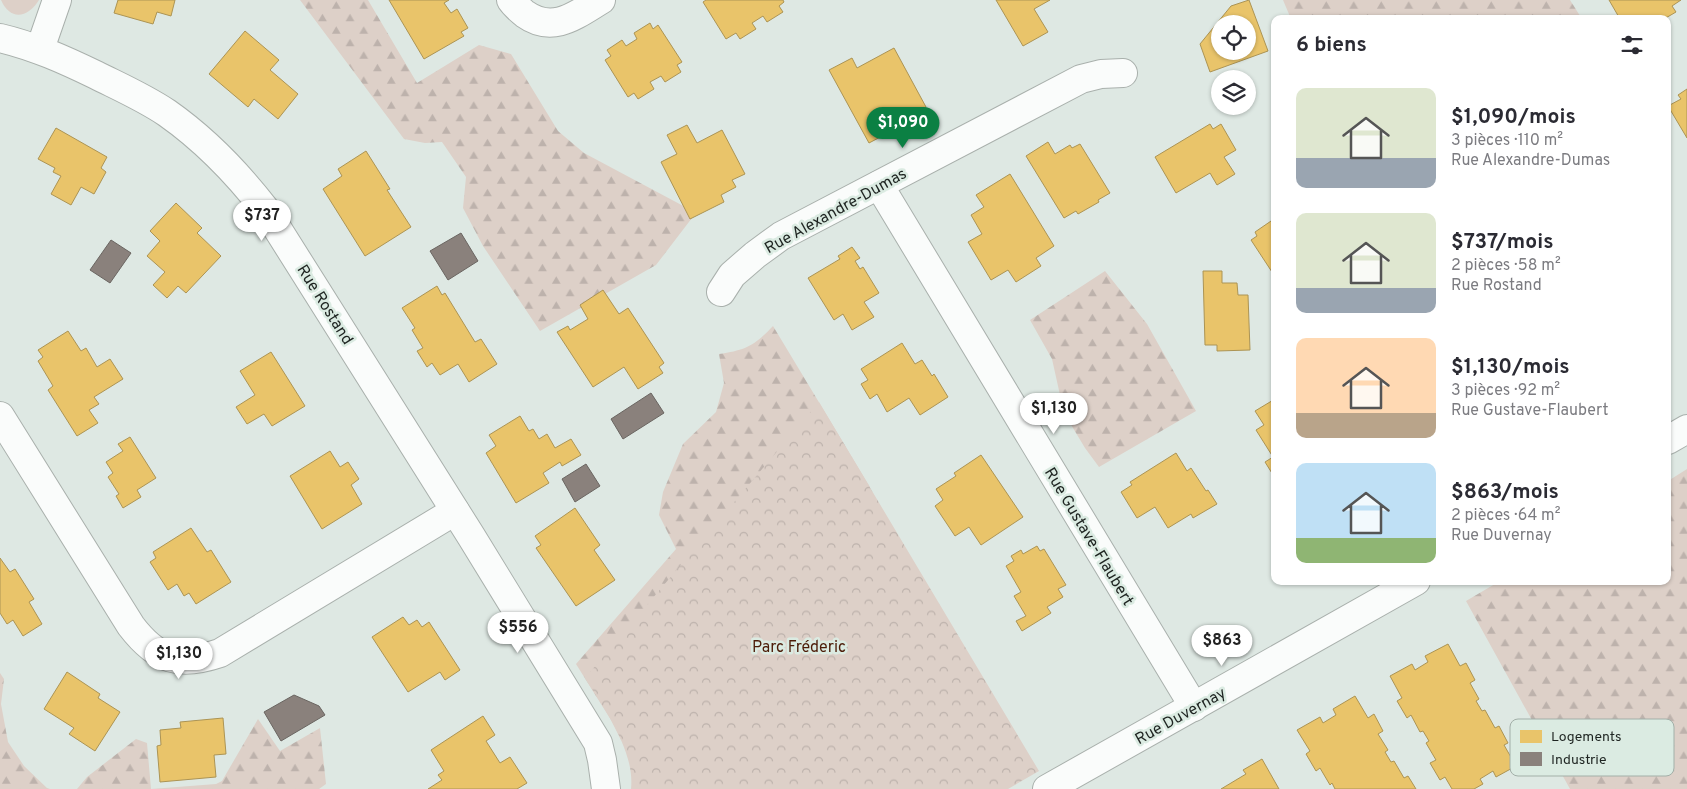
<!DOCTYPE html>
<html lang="fr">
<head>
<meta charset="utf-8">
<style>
  body { margin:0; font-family:Overpass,sans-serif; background:#f2f2f3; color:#2b2b33; height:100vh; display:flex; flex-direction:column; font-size:19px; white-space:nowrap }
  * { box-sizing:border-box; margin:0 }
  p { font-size:16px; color:#7c7c81 }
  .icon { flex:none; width:28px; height:28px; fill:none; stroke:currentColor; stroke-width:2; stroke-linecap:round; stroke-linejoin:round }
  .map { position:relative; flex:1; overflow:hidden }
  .details { position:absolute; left:1271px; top:15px; width:400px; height:570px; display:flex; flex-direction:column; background:#fff; border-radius:10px; box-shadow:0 1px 4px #0004 }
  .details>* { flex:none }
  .tools { position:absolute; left:1211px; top:15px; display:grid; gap:10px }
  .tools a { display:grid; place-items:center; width:45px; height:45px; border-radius:50%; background:#fff; box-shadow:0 1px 4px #0004; font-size:25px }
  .price { position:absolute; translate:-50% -42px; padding:0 11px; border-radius:18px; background:#fff; color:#222; font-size:16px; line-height:32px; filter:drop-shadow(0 1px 2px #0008) }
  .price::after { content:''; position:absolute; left:50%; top:30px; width:15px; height:11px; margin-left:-8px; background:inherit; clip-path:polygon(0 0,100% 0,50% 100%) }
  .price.selected { background:#0b8043; color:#fff }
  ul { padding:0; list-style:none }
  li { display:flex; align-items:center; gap:15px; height:125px; padding:0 25px }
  li span { display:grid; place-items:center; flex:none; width:140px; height:100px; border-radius:10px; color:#555 }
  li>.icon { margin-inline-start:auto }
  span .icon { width:60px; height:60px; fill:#fffc; stroke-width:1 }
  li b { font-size:21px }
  h2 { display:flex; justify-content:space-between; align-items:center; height:60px; padding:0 25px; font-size:21px }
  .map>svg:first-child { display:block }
</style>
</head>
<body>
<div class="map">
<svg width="1687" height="789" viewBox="0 0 1687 789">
  <defs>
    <pattern id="forest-firs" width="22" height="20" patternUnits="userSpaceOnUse" patternTransform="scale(1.25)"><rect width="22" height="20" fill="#ddd0c8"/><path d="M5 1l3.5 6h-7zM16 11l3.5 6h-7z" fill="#bdb2ac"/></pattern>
    <pattern id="park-crowns" width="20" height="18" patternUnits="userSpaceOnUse" patternTransform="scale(1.25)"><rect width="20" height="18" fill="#ddd0c8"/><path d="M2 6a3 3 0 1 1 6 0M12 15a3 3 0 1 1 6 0" fill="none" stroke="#bdb2ac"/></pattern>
  </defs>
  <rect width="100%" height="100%" fill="#dee8e3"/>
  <!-- green -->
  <path fill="#ddd0c8" d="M 1,0 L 39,0 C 28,18 10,21 1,0 Z"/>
  <!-- forest -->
  <g fill="url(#forest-firs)">
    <polygon points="300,0 368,0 417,83 479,45 511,54 558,131 584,153 689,209 692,218 656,265 540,331 483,246 463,208 466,177 442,142 425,143 404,139"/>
    <polygon points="1283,0 1570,0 1582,19 1291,19"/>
    <polygon points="1105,271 1147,324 1196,411 1099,467 1085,448 1064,413 1052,359 1030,320"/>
    <path d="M 773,326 L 870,487 L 621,740 L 611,720 L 576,664 L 676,549 L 659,515 L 663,492 L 683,444 L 716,412 L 724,383 L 719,354 C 746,350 754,346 773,326 Z"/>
    <polygon points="1687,469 1687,789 1570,789 1466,601 1500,581 1668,581 1668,481"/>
    <polygon points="0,673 4,679 1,704 8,742 24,766 47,788 50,789 0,789"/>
    <polygon points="258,719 280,751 320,728 326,784 319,789 77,789 87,777 136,739 147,743 151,789 216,784 222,781"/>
  </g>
  <!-- park -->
  <path fill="url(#park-crowns)" d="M 819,402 L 1039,771 L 1008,789 L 631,789 C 635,750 604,709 585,678 Z"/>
  <!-- homes -->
  <g fill="#e9c46a" stroke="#ac9454" fill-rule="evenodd">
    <polygon points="118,0 175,0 171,16 157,12 153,24 114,13"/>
    <polygon points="389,0 449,0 444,3 451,13 457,9 468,28 461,32 464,36 424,59"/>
    <polygon points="706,0 783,0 784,2 779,6 783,12 767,22 763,16 752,23 756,29 740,39 736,33 726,39 703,2"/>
    <polygon points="996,0 1050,0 1034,9 1048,32 1023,46"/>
    <path d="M 1249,0 L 1268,51 L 1210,72 L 1200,44 L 1231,6 ZM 1220,24 L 1248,24 L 1248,51 L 1220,51 Z"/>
    <polygon points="1609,0 1681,0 1672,6 1676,12 1664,19 1620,19"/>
    <polygon points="650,23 653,29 658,25 682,62 677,65 681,72 665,82 661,76 650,82 654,89 638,99 634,93 628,97 605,60 611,56 607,50 622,40 626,46 637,39 634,33"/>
    <polygon points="245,31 279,60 270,70 298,94 278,119 254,99 248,107 209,74"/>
    <polygon points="894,48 926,107 899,121 901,126 869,143 829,70 852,58 857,68"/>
    <polygon points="1687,89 1687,138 1668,106 1681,99 1678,95"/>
    <polygon points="1210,124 1213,129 1221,124 1236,150 1224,157 1235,174 1217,185 1210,173 1176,193 1155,157"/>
    <polygon points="687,125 697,143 722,130 745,174 732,180 736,187 721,195 724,202 690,219 661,162 677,154 667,135"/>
    <polygon points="56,128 107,157 101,168 106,172 94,194 81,187 71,205 51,194 61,176 53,172 55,168 38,159"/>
    <polygon points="1048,142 1055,154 1070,145 1072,148 1080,144 1110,193 1098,200 1099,202 1078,214 1076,211 1064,218 1026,156"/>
    <polygon points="366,151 390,189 387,190 411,227 365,256 323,189 342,176 338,169"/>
    <polygon points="1010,174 1054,246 1036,258 1041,266 1016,282 1008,270 991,280 968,242 982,234 971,215 984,207 976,195"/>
    <polygon points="176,203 202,228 197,233 221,256 186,293 178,286 167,298 153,285 165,272 147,256 160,241 150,231"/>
    <polygon points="1275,215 1275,269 1272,272 1251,240 1257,236 1255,232 1274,219 1272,217"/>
    <polygon points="852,247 860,258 855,261 860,269 863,267 879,293 864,302 874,317 852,330 843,314 834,320 808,278 840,259 838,256"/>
    <polygon points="1203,271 1222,271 1222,283 1237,283 1238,295 1248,295 1250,350 1217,351 1217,345 1205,345"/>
    <polygon points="437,286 442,295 445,293 475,342 481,339 497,364 469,382 458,364 440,375 432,363 427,367 417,351 423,348 412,330 415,328 402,308"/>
    <polygon points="603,290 619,314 628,308 664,363 659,367 663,373 638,389 624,367 593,387 557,332 568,326 570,330 588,319 580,305"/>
    <polygon points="68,331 81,351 86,348 97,367 110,359 123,379 94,397 99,404 89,410 98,423 77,436 48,390 53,386 38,361 43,357 38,350"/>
    <polygon points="902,343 915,364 922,360 932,376 934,374 948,397 920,415 909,398 887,412 877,394 870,399 861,384 868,380 861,369"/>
    <polygon points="271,352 305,406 272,426 264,414 247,424 236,407 255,395 240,371"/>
    <polygon points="1275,399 1275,478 1265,462 1273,457 1256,430 1264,425 1255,411"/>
    <polygon points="520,416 529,431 533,429 539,439 547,434 555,448 571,439 581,455 562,466 560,462 543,473 549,483 516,503 486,453 496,446 489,435"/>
    <polygon points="130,437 156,478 137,490 141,497 123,508 116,496 119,494 108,477 113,473 106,462 123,451 118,444"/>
    <polygon points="330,451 340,467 348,462 359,479 351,485 362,504 322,529 290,476"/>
    <polygon points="1176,453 1187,471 1191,468 1206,491 1208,490 1217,504 1193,518 1191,514 1168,528 1155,507 1137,518 1121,492 1132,485 1130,482"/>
    <polygon points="981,455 1023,517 981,545 969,527 955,536 935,506 943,500 936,489 956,476 954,473"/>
    <polygon points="575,508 600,545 594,550 615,580 576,606 536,548 541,545 535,536"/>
    <polygon points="191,528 207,552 211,550 231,582 196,604 189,593 184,596 177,584 168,590 150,562 156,558 153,552"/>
    <polygon points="1037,546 1040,551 1044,549 1066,585 1058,589 1063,597 1047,607 1051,613 1022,631 1016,621 1026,616 1014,596 1021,592 1006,566 1014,561 1011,556 1021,550 1023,554"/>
    <polygon points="0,558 10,572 15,569 34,599 29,602 42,624 23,636 13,620 7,624 0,613"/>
    <polygon points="403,617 409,625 417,620 422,627 429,622 460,670 445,680 440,672 408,692 372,637"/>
    <polygon points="1448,644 1460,666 1466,663 1475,680 1470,683 1479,699 1476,701 1482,711 1485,710 1495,728 1499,726 1508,743 1504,745 1516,766 1496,777 1493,771 1480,779 1483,784 1474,789 1452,789 1445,777 1440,780 1430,763 1436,760 1426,743 1429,741 1423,731 1420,732 1411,715 1407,718 1397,701 1402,698 1390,676 1412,664 1415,670 1428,662 1425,656"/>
    <polygon points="67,672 100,694 98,698 120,712 95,751 69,734 74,728 44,709"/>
    <polygon points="1355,696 1368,718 1374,714 1383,731 1378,734 1388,750 1385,752 1391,762 1394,761 1404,778 1408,776 1416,789 1335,789 1332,783 1330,785 1320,768 1316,771 1306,754 1310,751 1297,730 1320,717 1323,723 1336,715 1333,709"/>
    <polygon points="483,716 495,735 486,741 500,763 510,757 527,783 517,789 428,789 442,780 438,775 444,771 431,750"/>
    <polygon points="223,718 226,754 214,755 216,777 160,782 157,746 161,745 160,730 181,728 180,722"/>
    <polygon points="1262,759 1279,789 1221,789 1246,774 1243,770"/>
  </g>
  <!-- industry -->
  <g fill="#8a817c" stroke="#6a6561">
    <polygon points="461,233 478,261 448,280 430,251"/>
    <polygon points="111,240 131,253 110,283 90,270"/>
    <polygon points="651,393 664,413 623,439 611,419"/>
    <polygon points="586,464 600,486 575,502 562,479"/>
    <polygon points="294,695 319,706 325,715 281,741 264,712"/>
  </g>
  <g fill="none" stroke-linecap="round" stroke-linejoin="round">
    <defs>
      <g id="minor">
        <path d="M 511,0 C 515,6 519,9 525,14 C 553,34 576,15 601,0"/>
        <path d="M 0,38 C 34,46 65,60 96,75 C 120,87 145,98 167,113 C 204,139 237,173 265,209 L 471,536 L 598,743 L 602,760 L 606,789"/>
        <polyline points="40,49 57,0"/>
        <polyline points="879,185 1194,707"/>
        <polyline points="721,292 732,275 755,255 781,236 1081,79 1101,74 1123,73"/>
        <path d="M 0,416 L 131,626 C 157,660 179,667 220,653 L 455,511"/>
        <polyline points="1668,440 1687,429"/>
        <polyline points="1047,789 1416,581"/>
      </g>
    </defs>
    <!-- minor casing -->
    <use href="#minor" stroke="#a9b0ac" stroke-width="30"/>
    <!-- minor -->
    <use href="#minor" stroke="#fafcfb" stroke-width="28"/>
  </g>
  <g text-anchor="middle" stroke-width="5" stroke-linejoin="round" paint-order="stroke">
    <!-- street labels -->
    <g font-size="16" fill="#1e2421" stroke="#dbebe2">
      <text transform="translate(835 210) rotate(-29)" y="6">Rue Alexandre-Dumas</text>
      <text transform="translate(326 304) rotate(58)" y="6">Rue Rostand</text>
      <text transform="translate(1090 536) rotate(59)" y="6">Rue Gustave-Flaubert</text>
      <text transform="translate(1180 715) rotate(-29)" y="6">Rue Duvernay</text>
    </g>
    <!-- park labels -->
    <g font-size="16" fill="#4c1c08" stroke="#dbebe2">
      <text x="799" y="652">Parc Fréderic</text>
    </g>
  </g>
  <!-- legend -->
  <rect x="1510" y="719" width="164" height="57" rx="8" fill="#dbebe2" stroke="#a2afa8" stroke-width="1"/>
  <rect x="1520" y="730" width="22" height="13" fill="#e9c46a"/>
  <rect x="1520" y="752" width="22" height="14" fill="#8a817c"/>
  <g font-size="14" fill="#1e2421">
    <text x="1551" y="741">Logements</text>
    <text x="1551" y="764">Industrie</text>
  </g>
</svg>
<div class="tools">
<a><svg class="icon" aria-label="locate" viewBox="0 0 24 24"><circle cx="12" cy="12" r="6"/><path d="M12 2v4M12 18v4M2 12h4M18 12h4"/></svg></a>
<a><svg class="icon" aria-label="layers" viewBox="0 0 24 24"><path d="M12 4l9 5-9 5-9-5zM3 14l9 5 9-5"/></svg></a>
</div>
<b class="price selected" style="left:903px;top:149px">$1,090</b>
<b class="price" style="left:262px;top:242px">$737</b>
<b class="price" style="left:1054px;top:435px">$1,130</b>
<b class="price" style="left:518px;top:654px">$556</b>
<b class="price" style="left:1222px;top:667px">$863</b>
<b class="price" style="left:179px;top:680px">$1,130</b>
<section class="details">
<h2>6 biens<svg class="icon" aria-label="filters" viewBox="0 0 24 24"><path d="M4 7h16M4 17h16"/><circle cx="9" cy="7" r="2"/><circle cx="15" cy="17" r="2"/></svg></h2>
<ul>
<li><span style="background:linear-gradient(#dfe7d0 70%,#9aa5b1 0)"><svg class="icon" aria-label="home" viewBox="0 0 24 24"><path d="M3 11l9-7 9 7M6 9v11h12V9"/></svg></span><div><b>$1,090/mois</b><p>3 pièces · 110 m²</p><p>Rue Alexandre-Dumas</p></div></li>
<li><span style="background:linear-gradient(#dfe7d0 75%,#9aa5b1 0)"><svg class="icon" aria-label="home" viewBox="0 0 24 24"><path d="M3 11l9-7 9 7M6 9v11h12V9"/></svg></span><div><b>$737/mois</b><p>2 pièces · 58 m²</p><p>Rue Rostand</p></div></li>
<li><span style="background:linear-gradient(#ffd9b3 75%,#b9a48a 0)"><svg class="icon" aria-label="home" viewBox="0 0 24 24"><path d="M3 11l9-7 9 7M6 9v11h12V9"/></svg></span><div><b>$1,130/mois</b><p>3 pièces · 92 m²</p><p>Rue Gustave-Flaubert</p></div></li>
<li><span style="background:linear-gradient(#bfe0f5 75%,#8fb573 0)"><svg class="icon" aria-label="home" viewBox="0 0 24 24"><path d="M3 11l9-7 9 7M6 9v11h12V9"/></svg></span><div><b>$863/mois</b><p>2 pièces · 64 m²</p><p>Rue Duvernay</p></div></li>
</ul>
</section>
</div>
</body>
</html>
